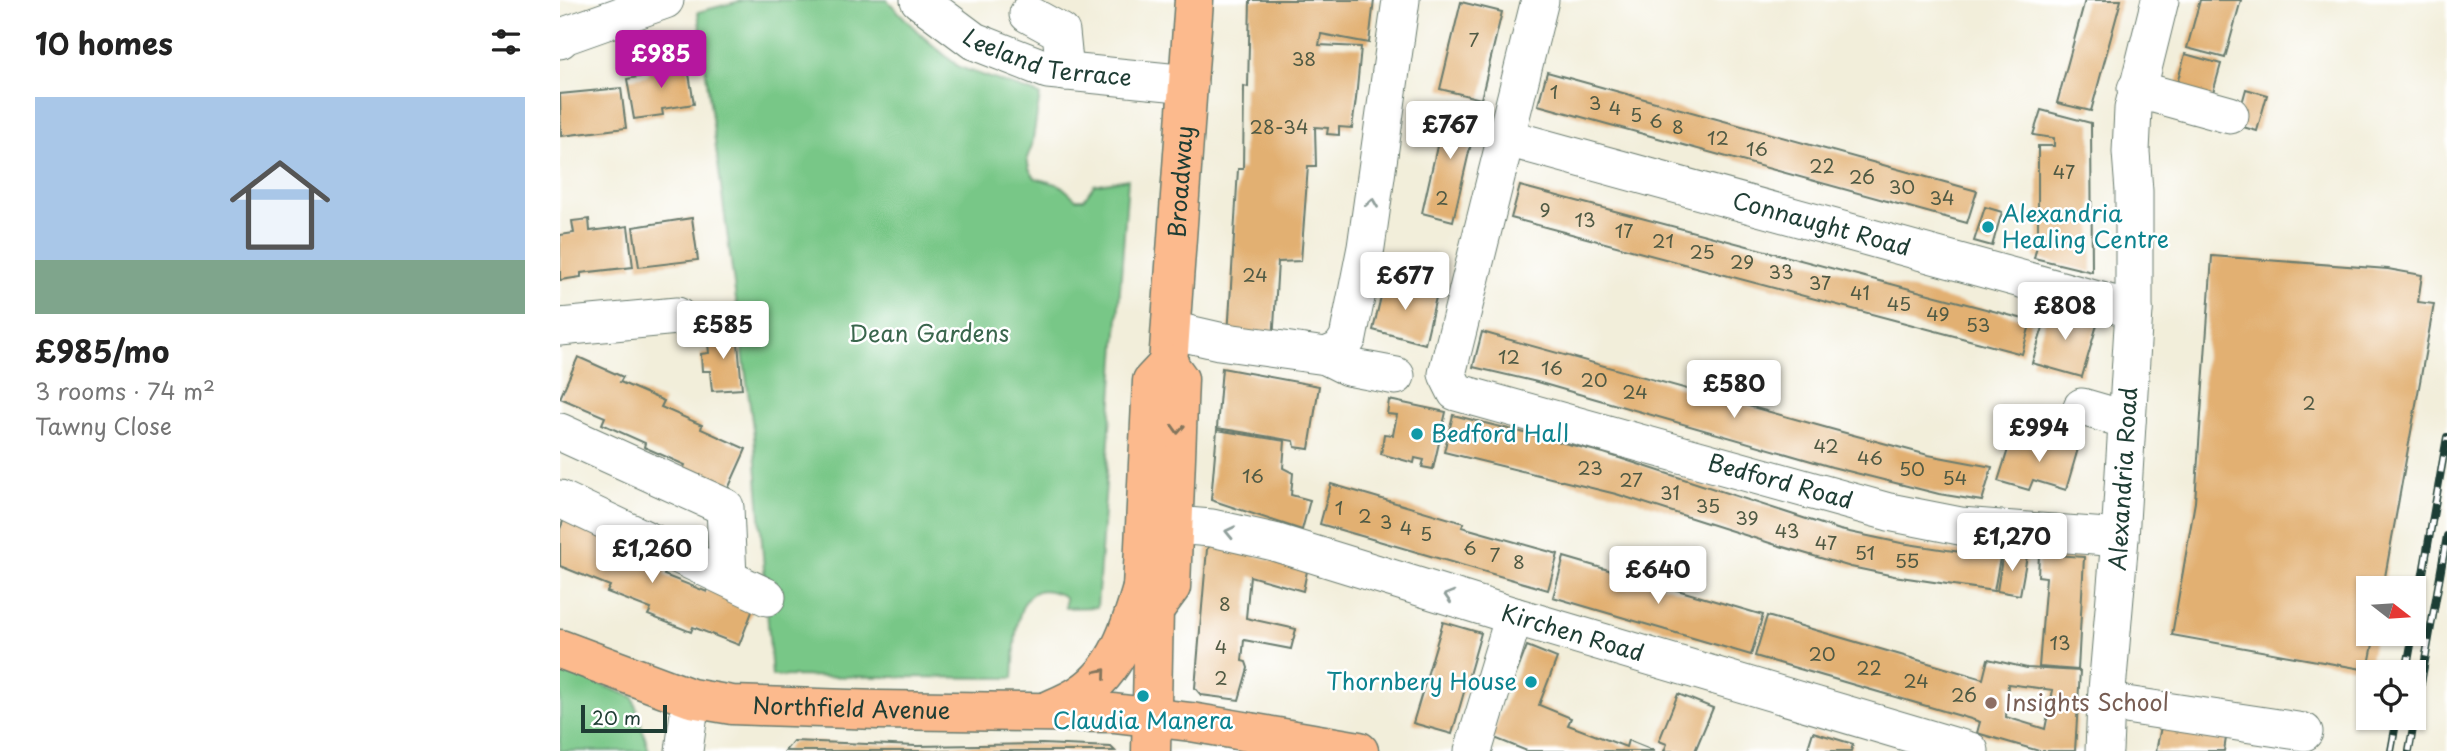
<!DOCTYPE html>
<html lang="en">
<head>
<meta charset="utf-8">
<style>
  body { margin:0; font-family:"Playpen Sans",sans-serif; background:#f6f6f6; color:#222; height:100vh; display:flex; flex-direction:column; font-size:26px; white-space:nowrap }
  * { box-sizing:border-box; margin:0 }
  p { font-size:23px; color:#767676 }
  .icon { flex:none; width:38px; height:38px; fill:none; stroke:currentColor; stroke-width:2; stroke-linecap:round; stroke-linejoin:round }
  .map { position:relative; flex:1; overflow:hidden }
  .drawer { display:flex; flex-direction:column; background:#fff; width:560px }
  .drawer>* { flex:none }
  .needle { width:46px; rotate:107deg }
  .controls { position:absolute; left:1796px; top:576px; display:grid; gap:14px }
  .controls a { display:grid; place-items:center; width:70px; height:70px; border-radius:0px; background:#fff; box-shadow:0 2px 5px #0004; font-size:35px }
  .scale { position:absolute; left:21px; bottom:18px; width:86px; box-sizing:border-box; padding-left:7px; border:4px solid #1f3d34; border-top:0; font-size:19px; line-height:24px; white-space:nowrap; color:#1f3d34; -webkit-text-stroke:5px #fff; paint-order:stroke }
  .price { position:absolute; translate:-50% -60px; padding:0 16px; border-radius:7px; background:#fff; color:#222; font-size:23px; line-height:46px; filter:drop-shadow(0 2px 4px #0008) }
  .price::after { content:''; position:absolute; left:50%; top:42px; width:21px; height:16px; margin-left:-10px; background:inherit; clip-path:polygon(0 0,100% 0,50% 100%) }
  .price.current { background:#b5179e; color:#fff }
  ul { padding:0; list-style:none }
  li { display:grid; align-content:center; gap:14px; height:371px; padding:0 35px }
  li+li { border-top:2px solid #e0e0e0 }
  li span { display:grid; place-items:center; height:217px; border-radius:0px; color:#555 }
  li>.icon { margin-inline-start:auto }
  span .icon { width:126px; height:126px; fill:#fffc; stroke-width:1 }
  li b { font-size:30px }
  h2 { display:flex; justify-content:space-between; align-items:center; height:84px; padding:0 35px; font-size:30px }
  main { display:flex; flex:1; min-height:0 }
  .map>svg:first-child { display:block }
</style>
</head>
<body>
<main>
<section class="drawer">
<h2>10 homes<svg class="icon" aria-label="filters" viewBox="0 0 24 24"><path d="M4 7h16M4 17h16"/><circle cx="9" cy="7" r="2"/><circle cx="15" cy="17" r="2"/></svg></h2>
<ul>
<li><span style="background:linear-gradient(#a9c7e8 75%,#7fa58c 0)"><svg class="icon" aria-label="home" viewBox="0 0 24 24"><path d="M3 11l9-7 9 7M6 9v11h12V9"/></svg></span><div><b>£985/mo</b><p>3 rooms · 74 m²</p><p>Tawny Close</p></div></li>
</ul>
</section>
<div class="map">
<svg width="1887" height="751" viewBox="0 0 1887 751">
  <rect width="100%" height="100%" fill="#fff"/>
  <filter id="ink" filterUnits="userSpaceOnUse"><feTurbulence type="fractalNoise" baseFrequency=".0143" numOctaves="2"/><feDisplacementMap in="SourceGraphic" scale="14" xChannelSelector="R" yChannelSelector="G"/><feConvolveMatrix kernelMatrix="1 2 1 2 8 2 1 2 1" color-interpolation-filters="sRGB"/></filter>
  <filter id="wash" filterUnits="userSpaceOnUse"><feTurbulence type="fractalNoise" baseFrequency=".00686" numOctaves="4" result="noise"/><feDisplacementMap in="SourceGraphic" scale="28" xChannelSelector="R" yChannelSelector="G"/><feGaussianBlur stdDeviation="1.57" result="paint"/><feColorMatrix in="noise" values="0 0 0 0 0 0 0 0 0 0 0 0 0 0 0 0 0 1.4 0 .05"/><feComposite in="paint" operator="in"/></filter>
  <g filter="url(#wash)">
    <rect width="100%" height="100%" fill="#f2eeda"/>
    <!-- green -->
    <g fill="#78c787" stroke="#4c825e" stroke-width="2">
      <path d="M 184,0 L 327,0 L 362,36 L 399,67 L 480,95 L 472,145 L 467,158 L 469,169 L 475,178 L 500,185 L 516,199 L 524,199 L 534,185 L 568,179 L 537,607 L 505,608 L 505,597 C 451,567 456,645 453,678 L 212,676 L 194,436 L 138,12 Z"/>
      <polygon points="0,669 73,697 89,751 0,751"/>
    </g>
    <g id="blocks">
      <!-- building -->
      <g fill="#e2b072" fill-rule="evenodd">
        <polygon points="690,0 814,0 809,43 761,34 759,45 801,47 796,99 792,128 779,127 779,135 767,134 768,128 755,127 756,166 748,166 741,261 718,262 713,342 668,336 678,169 683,169 684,86 688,87"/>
        <polygon points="1525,0 1561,0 1531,111 1497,103"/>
        <polygon points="1640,0 1681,0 1665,58 1627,48"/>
        <polygon points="901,2 942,12 921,99 880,89"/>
        <polygon points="1625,54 1661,64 1650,103 1614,95"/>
        <polygon points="127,62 134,104 102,109 103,115 74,119 67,79 89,75 88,68"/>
        <polygon points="987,72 1417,191 1407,223 978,105"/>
        <polygon points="61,88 66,128 1,136 0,94"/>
        <polygon points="1686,89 1707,95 1697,131 1676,125"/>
        <polygon points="887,102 919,109 893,221 862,213"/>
        <polygon points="1481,110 1531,123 1532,272 1474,258 1478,242 1478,146 1494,146 1494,138 1473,135"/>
        <polygon points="960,186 1471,321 1462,354 951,218"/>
        <polygon points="1425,207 1442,212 1432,246 1414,241"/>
        <polygon points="132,218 138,260 79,267 73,227"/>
        <polygon points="29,219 30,231 68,226 73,267 21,273 21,277 0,280 0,235 14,233 12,221"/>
        <polygon points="1652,256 1828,269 1862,275 1858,302 1874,304 1823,588 1808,588 1808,634 1815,634 1808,670 1612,635 1635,502"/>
        <polygon points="825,280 877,293 865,344 813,330"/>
        <polygon points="1489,308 1538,321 1522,377 1472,363"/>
        <polygon points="177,331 182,389 152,391 150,371 142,371 141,354 149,353 147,334"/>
        <polygon points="922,332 1282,432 1368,455 1432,467 1422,501 1379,494 1272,467 977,382 913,367"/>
        <polygon points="18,357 63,377 60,382 104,401 101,407 142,425 141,429 186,449 168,489 123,470 125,465 84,447 85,443 42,424 45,417 0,398"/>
        <polygon points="662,368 759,386 749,449 735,447 734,441 657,428"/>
        <polygon points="829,400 886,412 873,469 862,467 864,460 855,458 854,463 821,454 824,434 833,435 837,415 827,414"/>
        <polygon points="893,415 1044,453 1280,530 1341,543 1440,558 1434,591 1334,576 1291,567 1213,544 1056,494 884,452"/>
        <polygon points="657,430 725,441 723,468 733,473 731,495 750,500 742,530 651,500"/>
        <polygon points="1485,435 1519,445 1506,490 1473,480 1469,490 1438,481 1451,440 1481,449"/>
        <polygon points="771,484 904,523 902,527 998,554 988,590 760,524"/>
        <polygon points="4,519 66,544 64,551 107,568 104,575 147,592 149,586 195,604 179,645 133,627 131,632 88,615 91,609 47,592 50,586 0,566 0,529"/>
        <polygon points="653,543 747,571 743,591 690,576 686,618 736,629 731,649 684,640 682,661 686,662 688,668 679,700 641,695 635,688 647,549"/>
        <polygon points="1443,552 1467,556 1460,595 1437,591"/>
        <polygon points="1479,554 1524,557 1518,670 1479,667 1486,577 1478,576"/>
        <polygon points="1004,557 1203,615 1191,655 993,597"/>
        <path d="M 1207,616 L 1423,679 L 1428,659 L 1467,668 L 1520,671 L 1515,751 L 1479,751 L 1417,733 L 1420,722 L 1411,719 L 1195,656 ZM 1448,684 L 1493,690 L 1485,729 L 1446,717 Z"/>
        <polygon points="883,622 921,633 892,734 853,723"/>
        <polygon points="967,646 997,658 979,705 1011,718 1008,725 1066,747 1068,740 1095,751 967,751 932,737"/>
        <polygon points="1118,694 1153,708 1135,751 1104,751 1107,744 1099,741"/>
        <polygon points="1601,727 1666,738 1664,751 1596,751"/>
        <polygon points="1253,732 1293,744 1291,751 1247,751"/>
        <polygon points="233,741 357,746 482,744 551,747 555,751 225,751"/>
      </g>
    </g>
  </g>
  <g filter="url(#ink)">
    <use href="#blocks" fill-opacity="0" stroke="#697b6e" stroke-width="2"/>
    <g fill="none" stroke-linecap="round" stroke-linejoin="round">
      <defs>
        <g id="minor">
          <path id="s1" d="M 359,0 L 414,41 L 488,70 L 629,84"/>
          <path id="s2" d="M 980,0 L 887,374 L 896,392 L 1329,512 L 1400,526 L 1560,538"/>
          <polyline points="468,14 501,32 505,72"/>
          <polyline points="0,40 4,36 105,0"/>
          <polyline points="1576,89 1670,115"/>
          <path id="s3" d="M 947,138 L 1574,310"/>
          <polyline points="0,327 117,316"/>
          <polyline points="611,330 659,341 766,356 788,367 836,376"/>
          <polyline points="766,356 780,350 788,338 806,247 841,0"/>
          <polyline points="1522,407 1567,420"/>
          <polyline points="0,432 165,507 168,578"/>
          <polyline points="0,499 207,597"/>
          <path id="s4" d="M 613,525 L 652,528 L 714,542 L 954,616 L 1410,751"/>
          <polyline points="1546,702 1744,732"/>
          <polyline points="124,751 131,698"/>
          <polyline points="913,751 954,616"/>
          <path id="s5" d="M 1544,751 L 1546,702 L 1560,538 L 1574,310 L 1574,191 L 1571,152 L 1573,109 L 1600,0"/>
        </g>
        <g id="major">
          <path id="s6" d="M 594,610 L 611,587 L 619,379 L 608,364 L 634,0"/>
          <path id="s7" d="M 0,649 L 131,698 L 172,705 L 318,710 L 554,713 L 631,722 L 799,751"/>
          <path d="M 487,711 C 498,706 511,701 521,694 C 557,671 571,626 582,588"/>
          <polyline points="591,751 594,610 582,588 592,381 608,364"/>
        </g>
      </defs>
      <!-- minor casing -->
      <use href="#minor" stroke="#697b6e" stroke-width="39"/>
      <!-- major casing -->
      <use href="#major" stroke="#697b6e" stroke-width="41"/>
      <!-- minor -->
      <use href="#minor" stroke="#fff" stroke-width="37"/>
      <!-- major -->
      <use href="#major" stroke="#fcba8d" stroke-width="38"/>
      <defs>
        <g id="rail">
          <polyline points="1853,630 1887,437"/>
          <polyline points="1846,672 1853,634"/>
          <polyline points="1831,751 1837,718"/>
          <polyline points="1849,751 1887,536"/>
        </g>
      </defs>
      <!-- rail casing -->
      <use href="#rail" stroke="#1f3d34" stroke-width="8"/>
      <!-- rail -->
      <use href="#rail" stroke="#fff" stroke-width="5" stroke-dasharray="16" stroke-linecap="butt"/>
    </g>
    <!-- one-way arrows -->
    <defs><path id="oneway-chevron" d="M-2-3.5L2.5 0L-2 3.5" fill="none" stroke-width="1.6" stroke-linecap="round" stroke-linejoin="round" transform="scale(1.75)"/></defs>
    <g stroke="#8f9e9a">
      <use href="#oneway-chevron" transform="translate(812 203) rotate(-82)"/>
      <use href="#oneway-chevron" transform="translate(670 532) rotate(-167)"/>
      <use href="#oneway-chevron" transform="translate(889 596) rotate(-163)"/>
    </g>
    <g stroke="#82755c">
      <use href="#oneway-chevron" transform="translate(618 429) rotate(93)"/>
      <use href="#oneway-chevron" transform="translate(542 673) rotate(-50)"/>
    </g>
  </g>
  <!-- markers -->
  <g fill="#0f9aa8" stroke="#fff" stroke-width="2.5">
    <circle cx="1428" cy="227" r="7"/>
    <circle cx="857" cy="434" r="7"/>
    <circle cx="971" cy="682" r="7"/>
    <circle cx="583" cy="696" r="7"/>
  </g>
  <circle fill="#8d6e63" stroke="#fff" stroke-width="2.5" cx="1431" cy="703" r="7"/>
  <g text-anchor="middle" stroke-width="5" stroke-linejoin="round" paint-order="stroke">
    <!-- number labels -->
    <g font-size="19" fill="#505a44">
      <text x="914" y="47">7</text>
      <text x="744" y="66">38</text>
      <text x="994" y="99">1</text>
      <text x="1035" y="110">3</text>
      <text x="1055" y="115">4</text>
      <text x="1076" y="122">5</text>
      <text x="1096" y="128">6</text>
      <text x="719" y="134">28-34</text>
      <text x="1118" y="134">8</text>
      <text x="1158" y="145">12</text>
      <text x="1197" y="156">16</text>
      <text x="1262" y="173">22</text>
      <text x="1504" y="179">47</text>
      <text x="1302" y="184">26</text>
      <text x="1342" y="194">30</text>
      <text x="882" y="205">2</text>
      <text x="1382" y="205">34</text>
      <text x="985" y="217">9</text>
      <text x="1025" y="227">13</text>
      <text x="1064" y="238">17</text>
      <text x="1103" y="248">21</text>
      <text x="1142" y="259">25</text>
      <text x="1182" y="269">29</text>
      <text x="1221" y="279">33</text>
      <text x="695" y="282">24</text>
      <text x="1260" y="290">37</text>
      <text x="1300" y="300">41</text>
      <text x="1339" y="311">45</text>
      <text x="1378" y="321">49</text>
      <text x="1418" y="332">53</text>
      <text x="949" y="364">12</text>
      <text x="992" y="375">16</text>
      <text x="1034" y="387">20</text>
      <text x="1075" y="399">24</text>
      <text x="1749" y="410">2</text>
      <text x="1266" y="453">42</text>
      <text x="1310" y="465">46</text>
      <text x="1030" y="475">23</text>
      <text x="1352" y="476">50</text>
      <text x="693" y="483">16</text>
      <text x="1395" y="485">54</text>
      <text x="1071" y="487">27</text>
      <text x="1110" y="500">31</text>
      <text x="1148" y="513">35</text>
      <text x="779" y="515">1</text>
      <text x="805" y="523">2</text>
      <text x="1187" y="525">39</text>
      <text x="826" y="529">3</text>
      <text x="846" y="535">4</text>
      <text x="1227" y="538">43</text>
      <text x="866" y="541">5</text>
      <text x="1266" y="550">47</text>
      <text x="910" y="555">6</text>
      <text x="1305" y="560">51</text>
      <text x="935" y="562">7</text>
      <text x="1347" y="568">55</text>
      <text x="959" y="569">8</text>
      <text x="665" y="611">8</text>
      <text x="1500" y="650">13</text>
      <text x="661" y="654">4</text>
      <text x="1262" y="661">20</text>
      <text x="1309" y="675">22</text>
      <text x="661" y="685">2</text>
      <text x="1356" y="688">24</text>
      <text x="1404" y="702">26</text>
    </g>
    <!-- street labels -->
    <g font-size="23" fill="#1f3d34" stroke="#fff">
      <text dy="8" stroke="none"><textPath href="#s1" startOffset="145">Leeland Terrace</textPath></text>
      <text dy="8" stroke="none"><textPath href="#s6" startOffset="438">Broadway</textPath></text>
      <text dy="8" stroke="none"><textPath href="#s3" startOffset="326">Connaught Road</textPath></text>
      <text dy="8" stroke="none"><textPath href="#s5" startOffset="273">Alexandria Road</textPath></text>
      <text dy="8" stroke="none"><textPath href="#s2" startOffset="742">Bedford Road</textPath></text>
      <text dy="8" stroke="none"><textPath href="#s4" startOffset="415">Kirchen Road</textPath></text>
      <text dy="8" stroke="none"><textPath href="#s7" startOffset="301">Northfield Avenue</textPath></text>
    </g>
    <!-- culture labels -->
    <g font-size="23" fill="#0d838f" stroke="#fff" text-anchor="start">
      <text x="1442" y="222">Alexandria<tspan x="1442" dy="26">Healing Centre</tspan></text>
      <text x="871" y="442">Bedford Hall</text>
      <text x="957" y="690" text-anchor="end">Thornbery House</text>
      <text x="583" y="729" text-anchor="middle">Claudia Manera</text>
    </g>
    <!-- park labels -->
    <g font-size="23" fill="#3a664d" stroke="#fff">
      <text x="369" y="342">Dean Gardens</text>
    </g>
    <!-- education labels -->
    <g font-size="23" fill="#785e54" stroke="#fff" text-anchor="start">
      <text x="1445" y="711">Insights School</text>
    </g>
  </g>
</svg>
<div class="controls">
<a><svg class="needle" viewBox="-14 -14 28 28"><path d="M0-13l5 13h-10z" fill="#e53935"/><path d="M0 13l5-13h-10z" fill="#767676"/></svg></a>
<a><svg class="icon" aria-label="locate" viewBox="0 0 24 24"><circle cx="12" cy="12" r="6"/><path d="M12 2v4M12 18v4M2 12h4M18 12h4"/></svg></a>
</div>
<div class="scale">20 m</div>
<b class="price current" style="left:101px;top:90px">£985</b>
<b class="price" style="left:890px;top:161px">£767</b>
<b class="price" style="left:845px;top:312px">£677</b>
<b class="price" style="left:1505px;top:342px">£808</b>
<b class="price" style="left:163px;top:361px">£585</b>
<b class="price" style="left:1174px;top:420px">£580</b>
<b class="price" style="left:1479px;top:464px">£994</b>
<b class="price" style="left:1452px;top:573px">£1,270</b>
<b class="price" style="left:92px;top:585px">£1,260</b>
<b class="price" style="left:1098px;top:606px">£640</b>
</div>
</main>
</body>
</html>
